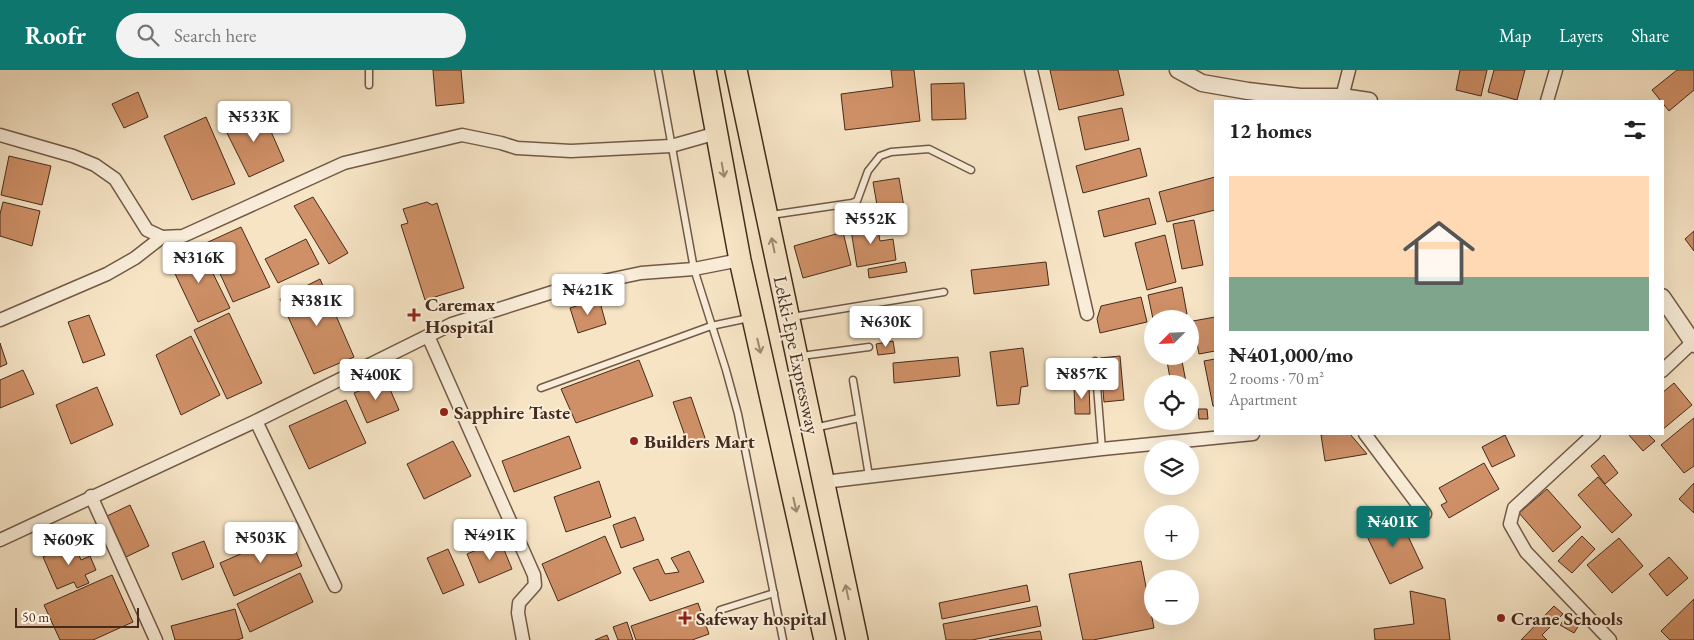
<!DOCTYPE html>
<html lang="en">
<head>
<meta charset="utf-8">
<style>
  body { margin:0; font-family:"EB Garamond",serif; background:#f2f2f2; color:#222; height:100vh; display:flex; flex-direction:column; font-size:19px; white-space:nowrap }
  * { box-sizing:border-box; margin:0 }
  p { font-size:16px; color:#767676 }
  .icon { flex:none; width:28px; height:28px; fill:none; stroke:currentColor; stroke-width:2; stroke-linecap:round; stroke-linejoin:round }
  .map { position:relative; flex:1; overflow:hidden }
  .sheet { position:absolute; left:1214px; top:30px; width:450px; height:335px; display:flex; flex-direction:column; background:#fff; border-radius:0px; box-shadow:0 5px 20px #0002 }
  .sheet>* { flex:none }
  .needle { width:32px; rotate:246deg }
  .controls { position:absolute; left:1144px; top:240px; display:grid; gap:10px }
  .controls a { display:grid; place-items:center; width:55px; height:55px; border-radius:50%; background:#fff; box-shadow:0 5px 20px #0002; font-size:25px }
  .scale { position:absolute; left:15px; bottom:12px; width:124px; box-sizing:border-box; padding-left:5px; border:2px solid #462b1d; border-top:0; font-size:14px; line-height:18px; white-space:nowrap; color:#462b1d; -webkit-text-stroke:4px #f9edd9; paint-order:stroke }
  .price { position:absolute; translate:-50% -42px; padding:0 11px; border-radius:5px; background:#fff; color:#222; font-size:16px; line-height:32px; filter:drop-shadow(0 1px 2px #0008) }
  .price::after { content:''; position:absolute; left:50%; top:30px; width:15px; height:11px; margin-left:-8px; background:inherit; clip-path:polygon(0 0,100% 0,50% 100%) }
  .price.current { background:#0f766e; color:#fff }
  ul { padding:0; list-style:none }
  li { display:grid; align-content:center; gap:10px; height:265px; padding:0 15px }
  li+li { border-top:1px solid #e0e0e0 }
  li span { display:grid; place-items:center; height:155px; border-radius:0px; color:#555 }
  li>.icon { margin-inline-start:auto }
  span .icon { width:90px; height:90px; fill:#fffc; stroke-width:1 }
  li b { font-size:21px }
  h2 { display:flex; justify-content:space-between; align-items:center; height:60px; padding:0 15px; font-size:21px }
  header { display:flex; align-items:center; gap:30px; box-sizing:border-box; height:70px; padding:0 25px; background:#0f766e; color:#fff }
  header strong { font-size:24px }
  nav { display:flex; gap:28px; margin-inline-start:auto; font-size:18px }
  .search { width:350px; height:45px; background:#f2f2f2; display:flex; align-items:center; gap:12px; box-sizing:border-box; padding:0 18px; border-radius:28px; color:#767676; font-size:19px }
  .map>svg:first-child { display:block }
</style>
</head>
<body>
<header>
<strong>Roofr</strong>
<div class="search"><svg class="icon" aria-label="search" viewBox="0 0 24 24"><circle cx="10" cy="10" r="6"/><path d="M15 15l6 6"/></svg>Search here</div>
<nav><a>Map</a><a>Layers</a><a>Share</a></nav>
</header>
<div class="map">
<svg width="1694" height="570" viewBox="0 0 1694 570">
  <rect width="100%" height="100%" fill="#f6e4c5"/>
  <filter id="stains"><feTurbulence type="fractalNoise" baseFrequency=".004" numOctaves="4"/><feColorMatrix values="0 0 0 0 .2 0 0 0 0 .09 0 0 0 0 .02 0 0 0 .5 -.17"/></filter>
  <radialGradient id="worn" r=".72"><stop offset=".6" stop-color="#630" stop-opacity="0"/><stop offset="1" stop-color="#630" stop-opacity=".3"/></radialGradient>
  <!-- building -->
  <g fill="#cf9067" stroke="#462b1d">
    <polygon points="433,0 461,0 464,33 436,36"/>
    <polygon points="891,0 914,0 920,51 845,60 841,24 893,17"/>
    <polygon points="1050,0 1118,0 1124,25 1059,40"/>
    <polygon points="1460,0 1487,0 1481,26 1456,20"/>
    <polygon points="1494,0 1525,0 1517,30 1488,22"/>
    <polygon points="1677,0 1694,0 1694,20 1669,41 1652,20"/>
    <polygon points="964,13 966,49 932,50 931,14"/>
    <polygon points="138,22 148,47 124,58 112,34"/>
    <polygon points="1122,38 1129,70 1085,80 1078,47"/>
    <polygon points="261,39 284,91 249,107 224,57"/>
    <polygon points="206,47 235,114 192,130 164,66"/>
    <polygon points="1140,78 1147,106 1083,123 1076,96"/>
    <polygon points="9,86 51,96 42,135 1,125"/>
    <polygon points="1215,107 1215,140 1167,152 1159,122"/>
    <polygon points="899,108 904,137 878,141 873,112"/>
    <polygon points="313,127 348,183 329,194 294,136"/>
    <polygon points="1149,128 1156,154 1104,167 1098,141"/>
    <polygon points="3,132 40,141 32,176 0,166 0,144"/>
    <polygon points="427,132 432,135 437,133 464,218 425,230 401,155 408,153 403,139"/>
    <polygon points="876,149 880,171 893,169 896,190 857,197 850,154"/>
    <polygon points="1194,150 1203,195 1182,199 1173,154"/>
    <polygon points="241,157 270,217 233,232 206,173"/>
    <polygon points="1694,161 1694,181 1685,169"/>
    <polygon points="843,162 851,195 803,208 794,176"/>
    <polygon points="1165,165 1176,212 1147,220 1135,173"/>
    <polygon points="306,169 319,194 278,213 265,189"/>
    <polygon points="199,175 230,238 198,252 168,189"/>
    <polygon points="905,192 907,202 869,208 868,199"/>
    <polygon points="1046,192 1049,215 974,224 971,200"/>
    <polygon points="320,209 354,287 314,304 280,229"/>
    <polygon points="1182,217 1187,244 1165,249 1153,249 1148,225"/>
    <polygon points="1141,227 1147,252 1100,263 1097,249 1101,236"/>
    <polygon points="599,229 606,254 578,263 570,238"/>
    <polygon points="229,243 262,313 227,329 194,260"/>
    <polygon points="89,245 105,285 83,293 68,252"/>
    <polygon points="1215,247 1215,281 1199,284 1193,251"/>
    <polygon points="1152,259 1152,268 1149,269 1147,260"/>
    <polygon points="191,266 220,325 181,345 156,285"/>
    <polygon points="893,271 895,283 878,285 876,274"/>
    <polygon points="0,273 7,294 0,297"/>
    <polygon points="1023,278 1028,316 1021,317 1019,334 997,336 990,282"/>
    <polygon points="1120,286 1124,330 1104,332 1100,288"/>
    <polygon points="1166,286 1181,286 1186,312 1162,314 1163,309 1170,308"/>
    <polygon points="958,287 960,306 894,313 893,293"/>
    <polygon points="1215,289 1215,336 1213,336 1204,291"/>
    <polygon points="639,290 653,326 576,353 561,319"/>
    <polygon points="23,300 34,324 0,338 0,310"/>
    <polygon points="386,310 399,340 367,353 354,323"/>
    <polygon points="1674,313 1692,335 1662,360 1662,323"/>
    <polygon points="1089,315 1090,344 1075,344 1074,316"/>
    <polygon points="97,317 113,355 71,374 56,335"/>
    <polygon points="691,327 706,371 689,377 673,332"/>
    <polygon points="346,330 366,373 309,399 289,356"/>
    <polygon points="1198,339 1207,339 1208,349 1199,349"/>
    <polygon points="1694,348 1694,396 1684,403 1661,375"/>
    <polygon points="1328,364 1350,364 1367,384 1325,391 1321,365"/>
    <polygon points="1628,364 1648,364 1655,371 1643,381"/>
    <polygon points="1505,365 1515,386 1492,397 1482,377"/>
    <polygon points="569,366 581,398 514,422 502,391"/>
    <polygon points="453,371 471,406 424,429 407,394"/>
    <polygon points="1604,385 1618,403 1605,414 1591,396"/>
    <polygon points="1484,393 1499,419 1449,448 1441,435 1447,432 1439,418"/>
    <polygon points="1598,407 1632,445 1612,463 1578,425"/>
    <polygon points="599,411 611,447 566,462 554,427"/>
    <polygon points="1694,413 1694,443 1679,429"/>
    <polygon points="1547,419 1581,457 1553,482 1519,443"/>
    <polygon points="130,435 149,476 126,487 107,446"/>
    <polygon points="1398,445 1423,498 1390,514 1362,456 1380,447 1388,450"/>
    <polygon points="635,447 644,470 621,478 613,455"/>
    <polygon points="288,463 302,496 234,526 220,493"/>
    <polygon points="605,466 621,503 558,531 542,494"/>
    <polygon points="1582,466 1595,479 1572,503 1558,491"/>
    <polygon points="1619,468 1643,496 1612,523 1587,495"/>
    <polygon points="66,470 68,473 73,471 81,490 90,486 96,500 85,505 89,513 77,518 74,512 57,519 43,487 58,480 56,475"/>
    <polygon points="500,470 512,499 479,513 467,484"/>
    <polygon points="204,471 214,497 182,510 172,483"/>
    <polygon points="448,479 464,515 443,524 427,488"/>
    <polygon points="689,481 704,512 650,531 633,498 658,489 665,504 679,502 671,488"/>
    <polygon points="1669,487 1688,508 1667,526 1649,504"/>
    <polygon points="1141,491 1154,558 1093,570 1083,570 1069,504"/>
    <polygon points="300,503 313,532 250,562 237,534"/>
    <polygon points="112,505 133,552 93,570 60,570 44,535"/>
    <polygon points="1027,515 1030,531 942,549 939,533"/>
    <polygon points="1410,521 1445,529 1450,570 1375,570 1374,559 1414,554"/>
    <polygon points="1694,529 1694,570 1670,570 1661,561"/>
    <polygon points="698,533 709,564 692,570 636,570 631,556"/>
    <polygon points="1037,536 1041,556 972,570 946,570 943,554"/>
    <polygon points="1554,536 1563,544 1542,565 1547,570 1521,570"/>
    <polygon points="235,539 243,568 237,570 175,570 171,556"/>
    <polygon points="1566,547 1579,555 1574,563 1560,555"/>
    <polygon points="627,552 633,570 618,570 613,557"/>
    <polygon points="1040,561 1042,570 989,570"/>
    <polygon points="607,565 609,570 595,570"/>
  </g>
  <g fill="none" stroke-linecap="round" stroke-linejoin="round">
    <defs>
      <g id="service">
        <polyline points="658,0 694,199 726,300 738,344 783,570"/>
        <polyline points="369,15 369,0"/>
        <polyline points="771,145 852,133 857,131 868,101 880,86 891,82 929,79 971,100"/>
        <polyline points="792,247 944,222"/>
        <polyline points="801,286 869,277"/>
        <polyline points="1095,291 1102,379"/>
        <polyline points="853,310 869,406"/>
        <polyline points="541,318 711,256 749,248"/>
        <polyline points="814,358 859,348"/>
        <polyline points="720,540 774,523"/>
      </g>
      <g id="minor">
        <polyline points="1031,0 1087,244"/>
        <polyline points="1342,27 1349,0"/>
        <polyline points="1547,31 1556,0"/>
        <polyline points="0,65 73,86 95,95 115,109 147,160 162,167 183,166 344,93 462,65 501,73 517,78 571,81 671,76 717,63"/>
        <polyline points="0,250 107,204 135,188 162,167"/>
        <polyline points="428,266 534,505 535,515 519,533 518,543 523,570"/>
        <polyline points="1662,301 1693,272"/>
        <polyline points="256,351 335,516"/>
        <polyline points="1365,364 1425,444"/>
        <polyline points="1594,364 1514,438 1510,454 1526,482 1610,570"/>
        <polyline points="824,412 1102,379 1253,364"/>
        <polyline points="91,426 156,570"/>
        <polyline points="0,470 256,351 452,254 556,221 641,203 694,199 740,190"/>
      </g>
      <g id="tertiary">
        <polyline points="1178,0 1202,13 1248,21 1300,27 1342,27 1369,31"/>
        <polyline points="1662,227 1694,274"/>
      </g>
      <g id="trunk">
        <polyline points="705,0 740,190 825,570"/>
        <polyline points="736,0 857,570"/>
      </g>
    </defs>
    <!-- service casing -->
    <use href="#service" stroke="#725947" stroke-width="9"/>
    <!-- minor casing -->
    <use href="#minor" stroke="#725947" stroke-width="15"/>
    <!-- tertiary casing -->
    <use href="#tertiary" stroke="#725947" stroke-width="19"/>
    <!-- trunk casing -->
    <use href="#trunk" stroke="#462b1d" stroke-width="24"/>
    <!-- service -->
    <use href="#service" stroke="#f9edd9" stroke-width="6"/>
    <!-- minor -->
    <use href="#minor" stroke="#f9edd9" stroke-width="12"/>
    <!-- tertiary -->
    <use href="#tertiary" stroke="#f9edd9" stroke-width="16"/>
    <!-- trunk -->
    <use href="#trunk" stroke="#f6e4c5" stroke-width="21"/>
  </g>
  <!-- one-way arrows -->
  <defs><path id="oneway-shaft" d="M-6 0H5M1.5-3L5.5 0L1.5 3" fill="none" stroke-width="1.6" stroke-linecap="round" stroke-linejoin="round" transform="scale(1.25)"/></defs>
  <g stroke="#9e8871">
    <use href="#oneway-shaft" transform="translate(723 100) rotate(80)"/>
    <use href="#oneway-shaft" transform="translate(773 175) rotate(-102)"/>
    <use href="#oneway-shaft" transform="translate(759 276) rotate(77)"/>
    <use href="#oneway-shaft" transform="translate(795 435) rotate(77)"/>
    <use href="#oneway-shaft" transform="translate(847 522) rotate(-102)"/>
  </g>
  <!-- markers -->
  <g fill="#8f2418" stroke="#f9edd9" stroke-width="2">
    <path d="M411.5 237.5h5v5h5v5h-5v5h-5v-5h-5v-5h5z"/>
    <circle cx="444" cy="342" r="5"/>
    <circle cx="634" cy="371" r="5"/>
    <path d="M682.5 540.5h5v5h5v5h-5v5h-5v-5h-5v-5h5z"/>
    <circle cx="1501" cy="548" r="5"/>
  </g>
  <g text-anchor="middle" stroke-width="4" stroke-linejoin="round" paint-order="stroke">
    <!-- poi labels -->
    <g font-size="19" font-weight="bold" fill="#462b1d" stroke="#f9edd9" text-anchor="start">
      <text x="425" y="241">Caremax<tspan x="425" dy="22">Hospital</tspan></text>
      <text x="454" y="349">Sapphire Taste</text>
      <text x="644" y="378">Builders Mart</text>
      <text x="696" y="555">Safeway hospital</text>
      <text x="1511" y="555">Crane Schools</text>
    </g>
    <!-- street labels -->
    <g font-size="19" fill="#462b1d" stroke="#f9edd9">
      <text transform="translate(797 285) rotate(78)" y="7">Lekki-Epe Expressway</text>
    </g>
  </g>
  <rect width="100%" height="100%" filter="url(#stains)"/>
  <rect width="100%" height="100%" fill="url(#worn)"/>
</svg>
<div class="controls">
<a><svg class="needle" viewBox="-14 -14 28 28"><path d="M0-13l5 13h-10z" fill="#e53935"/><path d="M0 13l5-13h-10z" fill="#767676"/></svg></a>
<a><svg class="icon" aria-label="locate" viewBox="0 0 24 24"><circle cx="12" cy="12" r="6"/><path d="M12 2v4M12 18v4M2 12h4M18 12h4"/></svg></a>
<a><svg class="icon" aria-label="layers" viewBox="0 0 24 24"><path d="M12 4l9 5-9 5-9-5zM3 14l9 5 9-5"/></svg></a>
<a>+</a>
<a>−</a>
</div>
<div class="scale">50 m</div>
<b class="price" style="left:254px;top:73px">₦533K</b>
<b class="price" style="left:871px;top:175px">₦552K</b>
<b class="price" style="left:199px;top:214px">₦316K</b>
<b class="price" style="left:588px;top:246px">₦421K</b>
<b class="price" style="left:317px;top:257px">₦381K</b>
<b class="price" style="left:886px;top:278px">₦630K</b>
<b class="price" style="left:1082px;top:330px">₦857K</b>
<b class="price" style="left:376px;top:331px">₦400K</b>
<b class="price current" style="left:1393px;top:478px">₦401K</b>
<b class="price" style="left:490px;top:491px">₦491K</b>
<b class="price" style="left:261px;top:494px">₦503K</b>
<b class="price" style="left:69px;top:496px">₦609K</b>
<section class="sheet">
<h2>12 homes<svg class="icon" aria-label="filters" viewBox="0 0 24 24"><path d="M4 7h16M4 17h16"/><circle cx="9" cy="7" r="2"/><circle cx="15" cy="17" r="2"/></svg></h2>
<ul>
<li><span style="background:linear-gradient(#ffd9b3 65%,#7fa58c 0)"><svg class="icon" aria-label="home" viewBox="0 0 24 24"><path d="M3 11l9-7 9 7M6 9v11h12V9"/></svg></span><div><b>₦401,000/mo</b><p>2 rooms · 70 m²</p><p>Apartment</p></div></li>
</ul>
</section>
</div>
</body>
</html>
